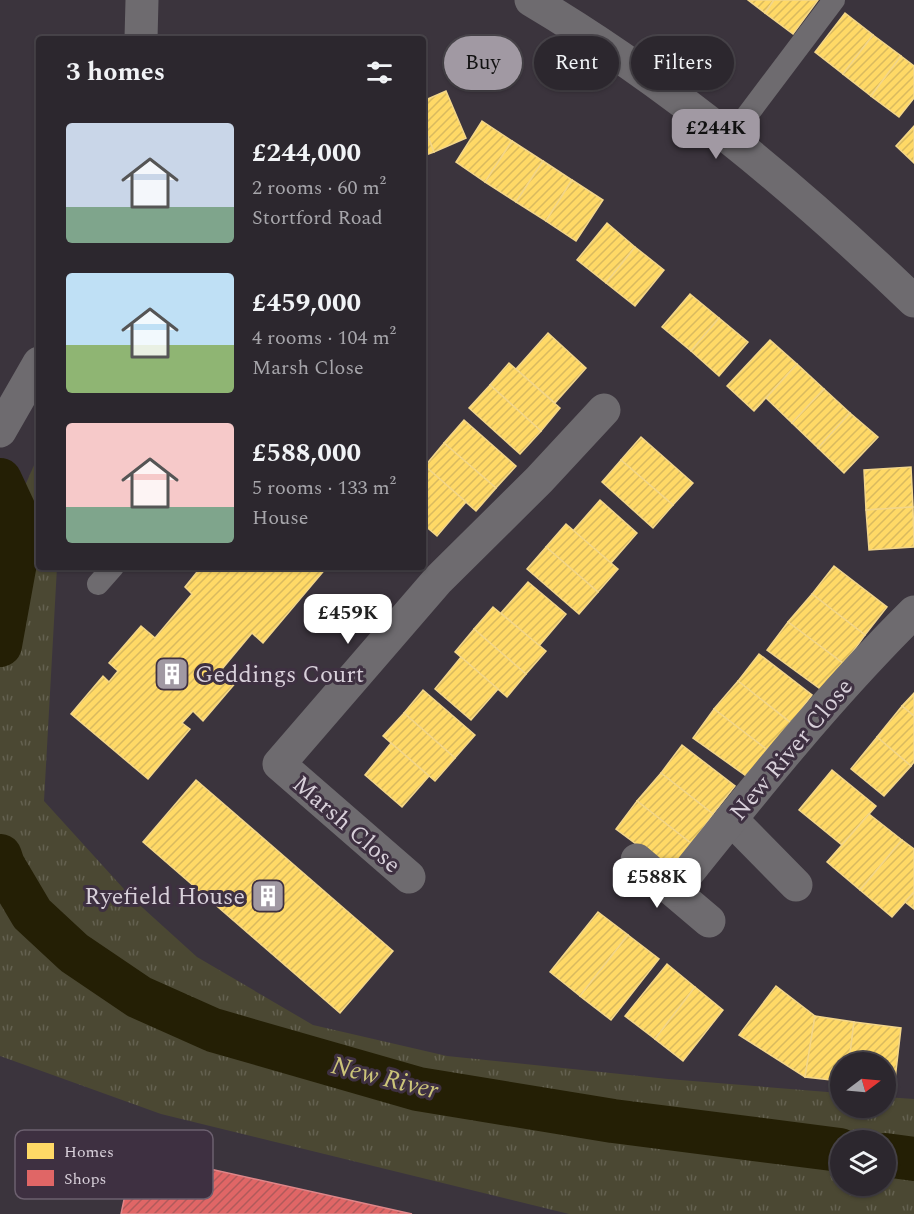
<!DOCTYPE html>
<html lang="en">
<head>
<meta charset="utf-8">
<style>
  body { margin:0; font-family:Spectral,serif; background:#38333a; color:#f1f3f6; height:100vh; display:flex; flex-direction:column; font-size:22px; white-space:nowrap }
  * { box-sizing:border-box; margin:0 }
  p { font-size:20px; color:#a6a5aa }
  .icon { flex:none; width:33px; height:33px; fill:none; stroke:currentColor; stroke-width:2; stroke-linecap:round; stroke-linejoin:round }
  .map { position:relative; flex:1; overflow:hidden }
  .sheet { position:absolute; left:36px; top:36px; width:390px; height:534px; display:flex; flex-direction:column; background:#2c272e; border-radius:6px; box-shadow:0 2px 4px #0004,0 0 0 2px #48444a }
  .sheet>* { flex:none }
  .banner { position:absolute; left:444px; top:36px; width:380px; height:54px; display:flex; gap:12px }
  .needle { width:39px; rotate:74deg }
  .fabs { position:absolute; left:830px; top:1052px; display:grid; gap:12px }
  .fabs a { display:grid; place-items:center; width:66px; height:66px; border-radius:50%; background:#2c272e; box-shadow:0 2px 4px #0004,0 0 0 2px #48444a; font-size:30px }
  .price { position:absolute; translate:-50% -51px; padding:0 14px; border-radius:12px; background:#fff; color:#222; font-size:20px; line-height:39px; filter:drop-shadow(0 2px 3px #0008) }
  .price::after { content:''; position:absolute; left:50%; top:36px; width:18px; height:14px; margin-left:-9px; background:inherit; clip-path:polygon(0 0,100% 0,50% 100%) }
  .price.selected { background:#a199a3; color:#111 }
  ul { padding:0; list-style:none }
  li { display:flex; align-items:center; gap:18px; height:150px; padding:0 30px }
  li span { display:grid; place-items:center; flex:none; width:168px; height:120px; border-radius:6px; color:#555 }
  li>.icon { margin-inline-start:auto }
  span .icon { width:72px; height:72px; fill:#fffc; stroke-width:1 }
  li b { font-size:26px }
  h2 { display:flex; justify-content:space-between; align-items:center; height:72px; padding:0 30px; font-size:26px }
  .pill { padding:0 21px; border-radius:27px; background:#2c272e; box-shadow:0 2px 4px #0004,0 0 0 2px #48444a; font-size:21px; line-height:54px }
  .pill.selected { background:#a199a3; color:#111 }
  .map>svg:first-child { display:block }
</style>
</head>
<body>
<div class="map">
<svg width="914" height="1214" viewBox="0 0 914 1214">
  <defs>
    <pattern id="grass-tufts" width="24" height="20" patternUnits="userSpaceOnUse" patternTransform="scale(1.5)"><rect width="24" height="20" fill="#4b4833"/><path d="M3 7l-1-3M5 7V3M7 7l1-3M15 17l-1-3M17 17v-4M19 17l1-3" fill="none" stroke="#646150"/></pattern>
    <pattern id="homes-hatch" width="6" height="6" patternUnits="userSpaceOnUse" patternTransform="scale(1.5)"><rect width="6" height="6" fill="#ffd966"/><path d="M-1 1l2-2M0 6l6-6M5 7l2-2" fill="none" stroke="#d9ba5f"/></pattern>
    <pattern id="shops-hatch" width="6" height="6" patternUnits="userSpaceOnUse" patternTransform="scale(1.5)"><rect width="6" height="6" fill="#e06666"/><path d="M-1 1l2-2M0 6l6-6M5 7l2-2" fill="none" stroke="#b05a5b"/></pattern>
  </defs>
  <rect width="100%" height="100%" fill="#3b343d"/>
  <!-- grass -->
  <path fill="url(#grass-tufts)" fill-rule="evenodd" d="M 39,454 L 39,567 L 57,567 L 44,801 L 133,899 L 197,957 L 313,1025 L 447,1056 L 668,1079 L 840,1093 L 840,1107 L 885,1107 L 885,1097 L 914,1099 L 914,1214 L 569,1214 L 161,1114 L 0,1056 L 0,542 ZM 840,1140 L 885,1140 L 885,1185 L 840,1185 Z"/>
  <!-- homes -->
  <g fill="url(#homes-hatch)" stroke="#f3d689" stroke-width="1.5">
    <polygon points="748,0 774,0 765,13"/>
    <polygon points="774,0 818,0 793,34 765,13"/>
    <polygon points="845,13 873,35 843,74 815,52"/>
    <polygon points="873,35 901,56 871,96 843,74"/>
    <polygon points="901,56 914,66 914,98 899,117 871,96"/>
    <polygon points="446,91 466,138 434,152 423,124 423,101"/>
    <polygon points="482,121 512,141 485,182 456,162"/>
    <polygon points="423,124 434,152 423,156"/>
    <polygon points="914,126 914,163 896,146"/>
    <polygon points="512,141 543,161 516,202 485,182"/>
    <polygon points="543,161 572,180 546,221 516,202"/>
    <polygon points="572,180 603,200 576,241 546,221"/>
    <polygon points="607,223 635,247 606,283 577,260"/>
    <polygon points="635,247 664,270 635,306 606,283"/>
    <polygon points="690,294 719,318 691,351 662,327"/>
    <polygon points="719,318 748,342 719,376 691,351"/>
    <polygon points="548,333 586,368 555,403 516,369"/>
    <polygon points="770,340 797,364 754,411 727,386"/>
    <polygon points="509,363 560,408 541,431 490,385"/>
    <polygon points="797,364 824,389 792,423 766,398"/>
    <polygon points="490,385 541,431 520,454 469,408"/>
    <polygon points="824,389 850,413 818,448 792,423"/>
    <polygon points="850,413 878,437 844,473 818,448"/>
    <polygon points="464,420 516,466 496,488 444,443"/>
    <polygon points="641,437 693,483 673,505 621,460"/>
    <polygon points="444,443 496,488 476,511 425,466"/>
    <polygon points="621,460 673,505 653,528 602,482"/>
    <polygon points="425,466 466,502 437,536 423,524 423,467"/>
    <polygon points="911,467 913,507 866,510 864,470"/>
    <polygon points="600,500 637,533 611,563 573,531"/>
    <polygon points="913,507 914,547 869,550 866,510"/>
    <polygon points="566,524 618,569 598,592 546,547"/>
    <polygon points="546,547 598,592 579,614 527,569"/>
    <polygon points="834,566 887,607 865,635 812,594"/>
    <polygon points="201,567 327,567 263,643 252,633 222,669 237,681 203,721 193,711 182,723 190,729 148,779 71,714 103,676 109,682 118,671 109,663 141,626 155,638 192,594 185,587"/>
    <polygon points="528,582 566,614 539,646 501,613"/>
    <polygon points="812,594 865,635 844,664 788,622"/>
    <polygon points="493,607 546,651 526,674 474,629"/>
    <polygon points="788,622 844,664 823,691 767,650"/>
    <polygon points="474,629 526,674 507,697 455,652"/>
    <polygon points="759,654 812,695 791,723 738,681"/>
    <polygon points="461,657 498,689 471,720 435,689"/>
    <polygon points="738,681 791,723 770,752 714,709"/>
    <polygon points="423,690 475,735 455,758 404,713"/>
    <polygon points="914,693 914,716 902,706"/>
    <polygon points="902,706 914,716 914,762 911,766 877,737"/>
    <polygon points="714,709 770,752 749,778 693,738"/>
    <polygon points="404,713 455,758 435,781 383,736"/>
    <polygon points="877,737 911,766 884,796 851,769"/>
    <polygon points="391,743 429,776 402,807 365,775"/>
    <polygon points="682,745 735,786 713,814 661,773"/>
    <polygon points="832,770 876,806 842,845 799,810"/>
    <polygon points="661,773 713,814 692,844 637,801"/>
    <polygon points="196,780 393,951 340,1013 143,842"/>
    <polygon points="637,801 692,844 671,870 616,829"/>
    <polygon points="869,814 902,840 860,890 827,862"/>
    <polygon points="902,840 914,849 914,892 892,917 860,890"/>
    <polygon points="914,892 914,909 905,902"/>
    <polygon points="598,912 628,935 580,996 550,972"/>
    <polygon points="628,935 659,959 611,1020 580,996"/>
    <polygon points="667,964 695,987 655,1039 625,1016"/>
    <polygon points="776,986 815,1016 805,1077 739,1035"/>
    <polygon points="695,987 723,1010 683,1061 655,1039"/>
    <polygon points="815,1016 854,1022 849,1062 840,1062 840,1081 805,1077"/>
    <polygon points="854,1022 901,1028 894,1088 885,1087 885,1062 849,1062"/>
  </g>
  <!-- shops -->
  <polygon fill="url(#shops-hatch)" stroke="#de8689" stroke-width="1.5" points="134,1152 412,1214 121,1214"/>
  <g fill="none" stroke-linecap="round" stroke-linejoin="round">
    <!-- canal -->
    <g stroke="#241f05" stroke-width="44">
      <polyline points="0,480 14,510 18,546 0,645"/>
      <polyline points="0,856 3,865 32,914 74,953 139,997 213,1030 418,1089 613,1121 840,1150"/>
      <polyline points="885,1155 914,1159"/>
    </g>
    <!-- service -->
    <g stroke="#6e6b6f" stroke-width="22">
      <polyline points="730,138 834,0"/>
      <polyline points="98,584 113,567"/>
    </g>
    <!-- minor -->
    <g stroke="#6e6b6f" stroke-width="33">
      <path d="M 531,0 C 671,83 797,189 914,301"/>
      <polyline points="141,39 142,0"/>
      <polyline points="0,431 39,363"/>
      <polyline points="731,819 796,885"/>
      <polyline points="637,860 709,921"/>
      <polyline points="409,877 279,764 438,580 539,480 604,410"/>
      <path d="M 674,890 C 750,795 827,698 914,612"/>
    </g>
  </g>
  <!-- icons -->
  <defs>
    <symbol id="building-square" viewBox="-11 -11 22 22"><rect x="-9" y="-9" width="18" height="18" rx="4" fill="#a199a3" stroke="#3e3041"/><path d="M-4-6H4V6H1V3H-1V6H-4ZM-2.5-4.3h1.7v1.8h-1.7ZM.8-4.3h1.7v1.8H.8ZM-2.5-1h1.7V.8h-1.7ZM.8-1h1.7V.8H.8Z" fill="#fff"/></symbol>
  </defs>
  <g fill-rule="evenodd">
    <use href="#building-square" x="153" y="655" width="38" height="38"/>
    <use href="#building-square" x="249" y="877" width="38" height="38"/>
  </g>
  <g text-anchor="middle" stroke-width="6" stroke-linejoin="round" paint-order="stroke">
    <!-- poi labels -->
    <g font-size="24" fill="#d8d0da" stroke="#3e3041" text-anchor="start">
      <text x="195" y="682">Geddings Court</text>
      <text x="245" y="904" text-anchor="end">Ryefield House</text>
    </g>
    <!-- street labels -->
    <g font-size="24" fill="#d8d0da" stroke="#3e3041">
      <text transform="translate(791 749) rotate(-50)" y="8">New River Close</text>
      <text transform="translate(347 824) rotate(41)" y="8">Marsh Close</text>
    </g>
    <!-- water labels -->
    <g font-size="26" font-style="italic" fill="#ccc479" stroke="#3e3041">
      <text transform="translate(385 1077) rotate(14)" y="9">New River</text>
    </g>
  </g>
  <!-- legend -->
  <rect x="15" y="1130" width="198" height="69" rx="9" fill="#3e3041" stroke="#6c606f" stroke-width="1.5"/>
  <rect x="27" y="1143" width="27" height="16" fill="#ffd966"/>
  <rect x="27" y="1170" width="27" height="16" fill="#e06666"/>
  <g font-size="16" fill="#d8d0da">
    <text x="64" y="1157">Homes</text>
    <text x="64" y="1184">Shops</text>
  </g>
</svg>
<div class="fabs">
<a><svg class="needle" viewBox="-14 -14 28 28"><path d="M0-13l5 13h-10z" fill="#e53935"/><path d="M0 13l5-13h-10z" fill="#a6a5aa"/></svg></a>
<a><svg class="icon" aria-label="layers" viewBox="0 0 24 24"><path d="M12 4l9 5-9 5-9-5zM3 14l9 5 9-5"/></svg></a>
</div>
<b class="price selected" style="left:716px;top:160px">£244K</b>
<b class="price" style="left:348px;top:645px">£459K</b>
<b class="price" style="left:657px;top:909px">£588K</b>
<div class="banner">
<a class="pill selected">Buy</a>
<a class="pill">Rent</a>
<a class="pill">Filters</a>
</div>
<section class="sheet">
<h2>3 homes<svg class="icon" aria-label="filters" viewBox="0 0 24 24"><path d="M4 7h16M4 17h16"/><circle cx="9" cy="7" r="2"/><circle cx="15" cy="17" r="2"/></svg></h2>
<ul>
<li><span style="background:linear-gradient(#c9d6e8 70%,#7fa58c 0)"><svg class="icon" aria-label="home" viewBox="0 0 24 24"><path d="M3 11l9-7 9 7M6 9v11h12V9"/></svg></span><div><b>£244,000</b><p>2 rooms · 60 m²</p><p>Stortford Road</p></div></li>
<li><span style="background:linear-gradient(#bfe0f5 60%,#8fb573 0)"><svg class="icon" aria-label="home" viewBox="0 0 24 24"><path d="M3 11l9-7 9 7M6 9v11h12V9"/></svg></span><div><b>£459,000</b><p>4 rooms · 104 m²</p><p>Marsh Close</p></div></li>
<li><span style="background:linear-gradient(#f6c9c9 70%,#7fa58c 0)"><svg class="icon" aria-label="home" viewBox="0 0 24 24"><path d="M3 11l9-7 9 7M6 9v11h12V9"/></svg></span><div><b>£588,000</b><p>5 rooms · 133 m²</p><p>House</p></div></li>
</ul>
</section>
</div>
</body>
</html>
